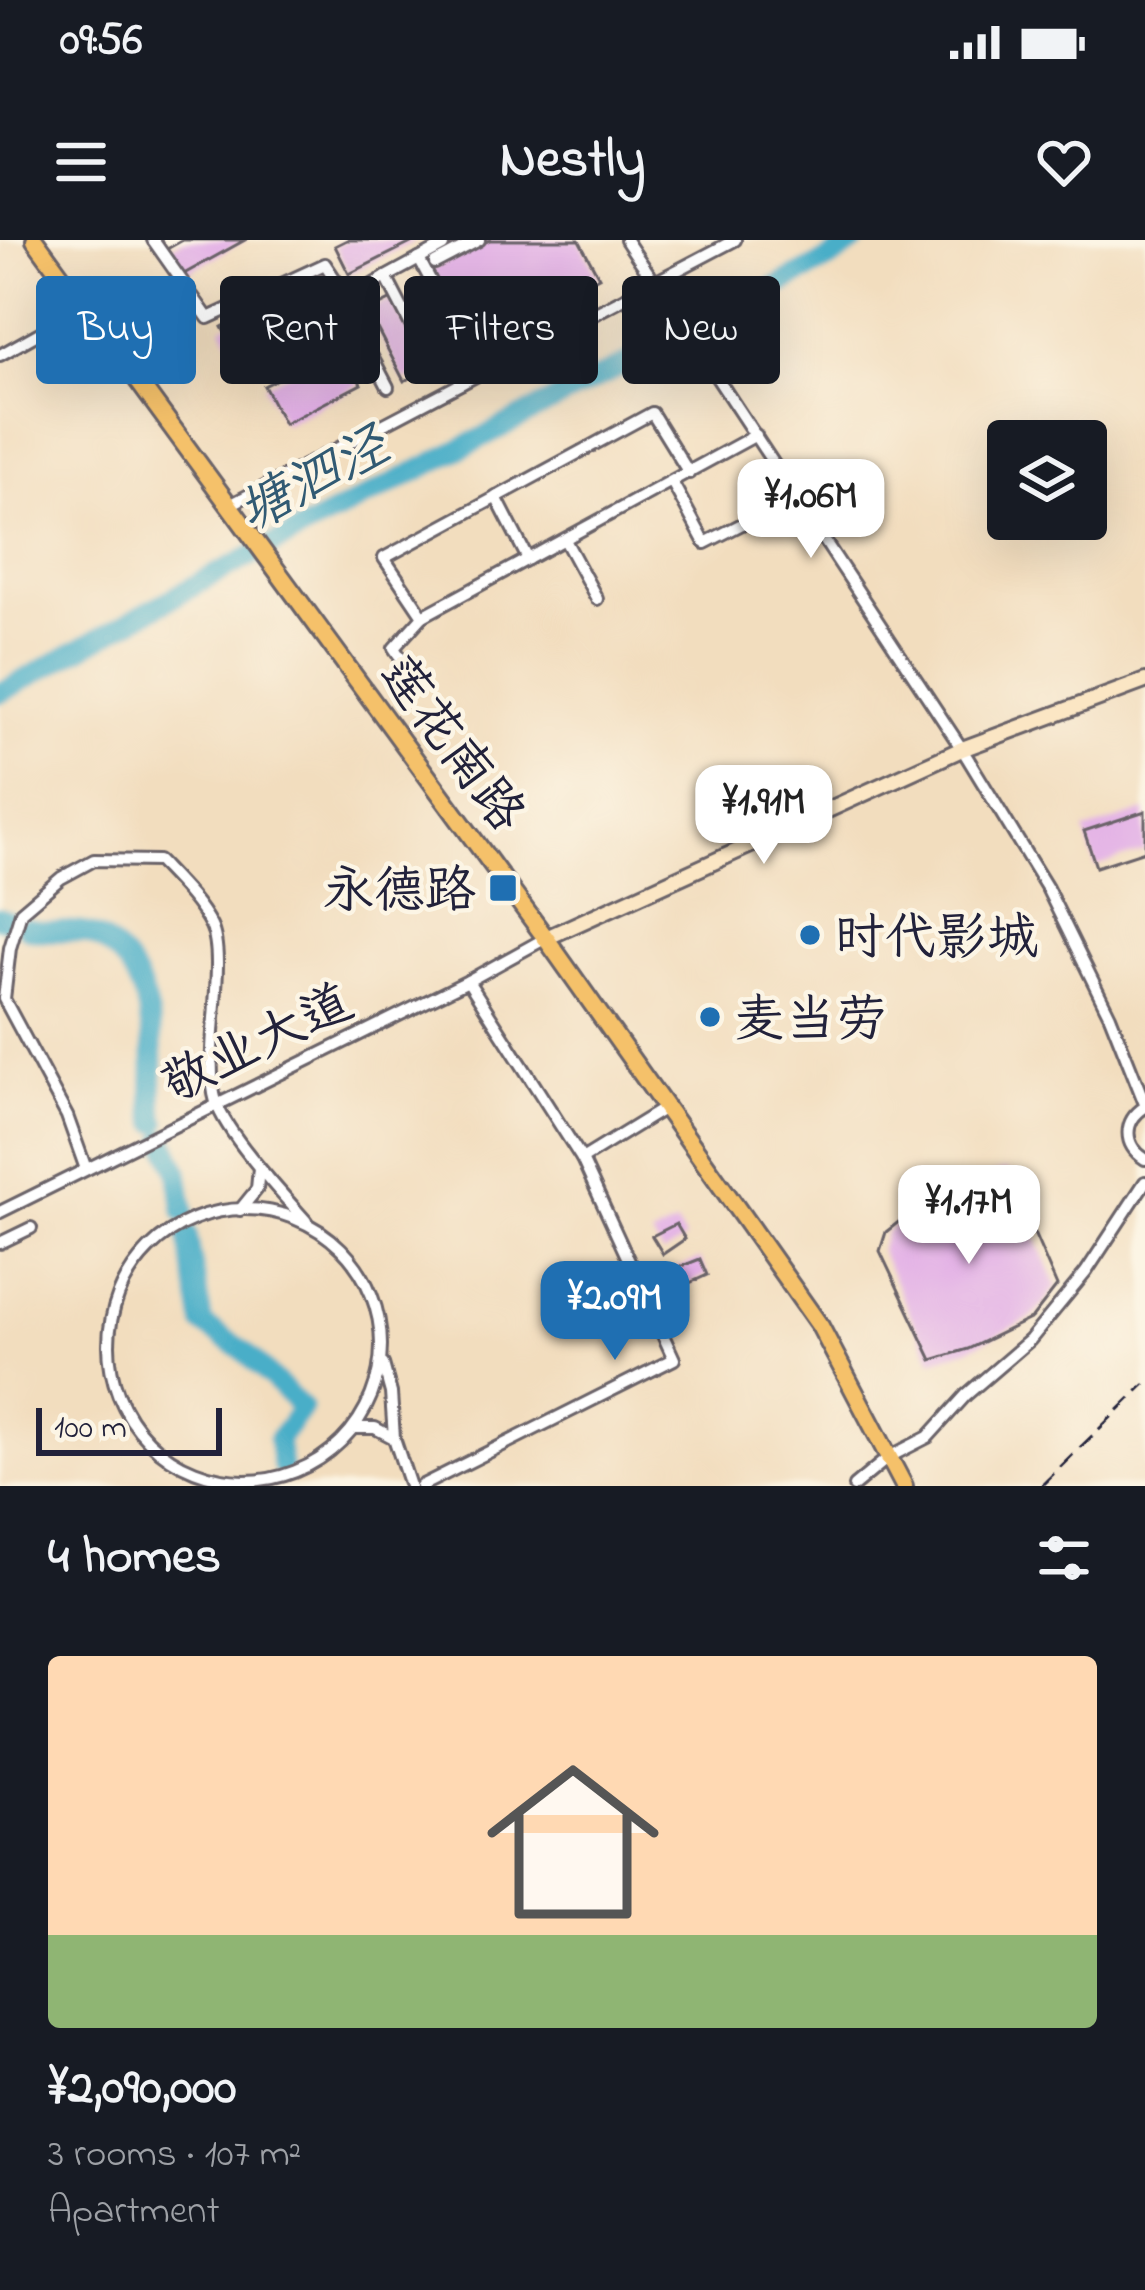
<!DOCTYPE html>
<html lang="en">
<head>
<meta charset="utf-8">
<style>
  body { margin:0; font-family:"Indie Flower","LXGW WenKai TC",sans-serif; background:#242831; color:#f1f3f6; height:100vh; display:flex; flex-direction:column; font-size:45px; white-space:nowrap }
  * { box-sizing:border-box; margin:0 }
  p { font-size:39px; color:#9ea1a6 }
  .icon { flex:none; width:66px; height:66px; fill:none; stroke:currentColor; stroke-width:2; stroke-linecap:round; stroke-linejoin:round }
  .map { position:relative; height:1246px; overflow:hidden }
  .sheet { display:flex; flex-direction:column; background:#171b24; flex:1 }
  .sheet>* { flex:none }
  .guide { position:absolute; left:36px; top:36px; width:1074px; height:108px; display:flex; gap:24px }
  .tools { position:absolute; left:987px; top:180px; display:grid; gap:24px }
  .tools a { display:grid; place-items:center; width:120px; height:120px; border-radius:12px; background:#171b24; box-shadow:0 12px 48px #0002; font-size:60px }
  .scale { position:absolute; left:36px; bottom:30px; width:186px; box-sizing:border-box; padding-left:12px; border:6px solid #22223b; border-top:0; font-size:33px; line-height:42px; white-space:nowrap; color:#22223b; -webkit-text-stroke:9px #fcf5e5; paint-order:stroke }
  .price { position:absolute; translate:-50% -102px; padding:0 27px; border-radius:24px; background:#fff; color:#222; font-size:39px; line-height:78px; filter:drop-shadow(0 3px 6px #0008) }
  .price::after { content:''; position:absolute; left:50%; top:72px; width:36px; height:27px; margin-left:-18px; background:inherit; clip-path:polygon(0 0,100% 0,50% 100%) }
  .price.on { background:#1f6fb2; color:#fff }
  ul { padding:0; list-style:none }
  li { display:grid; align-content:center; gap:24px; height:636px; padding:0 48px }
  li+li { border-top:3px solid #363941 }
  li span { display:grid; place-items:center; height:372px; border-radius:12px; color:#555 }
  li>.icon { margin-inline-start:auto }
  span .icon { width:216px; height:216px; fill:#fffc; stroke-width:1 }
  li b { font-size:51px }
  h2 { display:flex; justify-content:space-between; align-items:center; height:144px; padding:0 48px; font-size:51px }
  .pill { padding:0 42px; border-radius:12px; background:#171b24; box-shadow:0 12px 48px #0002; font-size:42px; line-height:108px }
  .pill.on { background:#1f6fb2; color:#fff }
  .status { display:flex; justify-content:space-between; align-items:center; height:84px; padding:0 60px; background:#171b24; direction:ltr }
  .status svg { height:33px; fill:currentColor }
  header { display:flex; justify-content:space-between; align-items:center; height:156px; padding:0 48px; background:#171b24; font-size:54px; font-weight:700 }
  .map>svg:first-child { display:block }
</style>
</head>
<body>
<div class="status"><b>09:56</b><svg viewBox="0 0 49 12"><path d="M0 12V9h3v3zM5 12V6h3v6zM10 12V3h3v9zM15 12V0h3v12zM26 1h20v11H26zM47 4h2v5h-2z"/></svg></div>
<header><svg class="icon" aria-label="menu" viewBox="0 0 24 24"><path d="M4 6h16M4 12h16M4 18h16"/></svg>Nestly<svg class="icon" aria-label="heart" viewBox="0 0 24 24"><path d="M12 20l-8-8c-3-5 5-10 8-4 3-6 11-1 8 4z"/></svg></header>
<div class="map">
<svg width="1145" height="1246" viewBox="0 0 1145 1246">
  <rect width="100%" height="100%" fill="#fcf5e5"/>
  <filter id="ink" filterUnits="userSpaceOnUse"><feTurbulence type="fractalNoise" baseFrequency=".00833" numOctaves="2"/><feDisplacementMap in="SourceGraphic" scale="24" xChannelSelector="R" yChannelSelector="G"/><feConvolveMatrix kernelMatrix="1 2 1 2 8 2 1 2 1" color-interpolation-filters="sRGB"/></filter>
  <filter id="wash" filterUnits="userSpaceOnUse"><feTurbulence type="fractalNoise" baseFrequency=".004" numOctaves="4" result="noise"/><feDisplacementMap in="SourceGraphic" scale="48" xChannelSelector="R" yChannelSelector="G"/><feGaussianBlur stdDeviation="2.7" result="paint"/><feColorMatrix in="noise" values="0 0 0 0 0 0 0 0 0 0 0 0 0 0 0 0 0 1.4 0 .05"/><feComposite in="paint" operator="in"/></filter>
  <g filter="url(#wash)">
    <rect width="100%" height="100%" fill="#f2ddbe"/>
    <g fill="none" stroke-linecap="round" stroke-linejoin="round">
      <!-- river -->
      <g stroke="#48aec8" stroke-width="21">
        <polyline points="0,453 212,336 830,19 857,0"/>
        <polyline points="0,678 8,681"/>
        <path d="M 27,688 C 48,696 74,687 92,695 C 142,719 153,775 153,825 C 153,844 150,865 157,882"/>
        <polyline points="165,901 178,931 184,972"/>
        <polyline points="187,993 203,1084 245,1112 302,1168 278,1200 282,1226"/>
      </g>
    </g>
    <g id="blocks">
      <!-- building -->
      <g fill="#e0a9e6">
        <polygon points="183,0 245,0 182,35 167,9"/>
        <polygon points="347,0 417,0 349,34 335,6"/>
        <polygon points="490,0 579,0 599,37 472,104 430,30"/>
        <polygon points="314,36 328,63 236,113 222,87"/>
        <polygon points="392,59 428,129 404,141 368,71"/>
        <polygon points="342,107 361,144 284,184 264,146"/>
        <polygon points="1145,571 1145,611 1096,627 1084,591"/>
        <polygon points="1006,929 1057,1046 1032,1078 968,1109 932,1120 880,1011 886,992 901,980"/>
        <polygon points="676,984 685,999 663,1014 652,996"/>
        <polygon points="700,1019 707,1035 672,1051 664,1033"/>
      </g>
    </g>
  </g>
  <g filter="url(#ink)">
    <use href="#blocks" fill-opacity="0" stroke="#6b6369" stroke-width="3"/>
    <g fill="none" stroke-linecap="round" stroke-linejoin="round">
      <defs>
        <g id="street">
          <polyline points="153,0 208,78 325,24 348,59 386,37 429,120 454,126 462,143"/>
          <path d="M 626,0 C 650,37 676,70 698,109 L 962,509 L 1047,648 L 1110,776 L 1145,864"/>
          <polyline points="419,19 466,107 454,126"/>
          <polyline points="435,23 479,0"/>
          <polyline points="386,37 443,6 444,0"/>
          <polyline points="345,65 388,147"/>
          <polyline points="0,115 84,68"/>
          <polyline points="238,124 344,69 348,59"/>
          <polyline points="672,242 705,303 783,263"/>
          <polyline points="496,257 528,319"/>
          <polyline points="228,266 735,0"/>
          <polyline points="565,300 597,359"/>
          <polyline points="423,376 384,318 652,173 689,233"/>
          <polyline points="411,433 394,408 423,376 756,195"/>
          <polyline points="468,741 582,919 665,868"/>
          <path d="M 1145,867 C 1123,881 1123,905 1145,919"/>
          <path d="M 86,929 L 67,876 L 4,759 L 10,708 L 21,672 L 61,638 L 94,620 L 158,621 C 177,641 198,661 211,686 C 228,720 202,816 216,862 C 227,895 282,954 306,981"/>
          <circle cx="245" cy="1105" r="136"/>
          <polyline points="240,970 257,949 259,928"/>
          <polyline points="0,972 468,741 546,698"/>
          <polyline points="0,1003 31,988"/>
          <polyline points="383,1124 391,1153 394,1198 410,1246"/>
          <polyline points="355,1188 375,1188 394,1198"/>
          <polyline points="421,1246 674,1119 582,919"/>
          <polyline points="854,1246 889,1217 928,1197 966,1155 1030,1100 1086,1032 1145,942"/>
        </g>
        <polyline id="secondary" points="546,698 962,509 1145,441"/>
        <polyline id="primary" points="35,0 545,697 820,1086 904,1246"/>
      </defs>
      <!-- street casing -->
      <use href="#street" stroke="#6b6369" stroke-width="16"/>
      <!-- secondary casing -->
      <use href="#secondary" stroke="#6b6369" stroke-width="20"/>
      <!-- primary casing -->
      <use href="#primary" stroke="#6b6369" stroke-width="22"/>
      <!-- street -->
      <use href="#street" stroke="#fff" stroke-width="10"/>
      <!-- secondary -->
      <use href="#secondary" stroke="#fbe6c4" stroke-width="14"/>
      <!-- primary -->
      <use href="#primary" stroke="#f5c16b" stroke-width="16"/>
      <!-- rail -->
      <polyline stroke="#22223b" stroke-width="3" stroke-dasharray="18 9" stroke-linecap="butt" points="1041,1246 1145,1144"/>
    </g>
  </g>
  <!-- markers -->
  <g fill="#1f6fb2" stroke="#fcf5e5" stroke-width="4.5">
    <rect x="488" y="633" width="30" height="30" rx="6"/>
    <circle cx="810" cy="695" r="12"/>
    <circle cx="710" cy="777" r="12"/>
  </g>
  <g text-anchor="middle" stroke-width="9" stroke-linejoin="round" paint-order="stroke">
    <!-- street labels -->
    <g font-size="51" fill="#22223b" stroke="#fcf5e5">
      <text transform="translate(454 502) rotate(53)" y="18">莲花南路</text>
      <text transform="translate(256 801) rotate(-26)" y="18">敬业大道</text>
    </g>
    <!-- poi labels -->
    <g font-size="51" fill="#22223b" stroke="#fcf5e5" text-anchor="start">
      <text x="476" y="666" text-anchor="end">永德路</text>
      <text x="834" y="713">时代影城</text>
      <text x="734" y="795">麦当劳</text>
    </g>
    <!-- water labels -->
    <g font-size="54" font-style="italic" fill="#315a73" stroke="#fcf5e5">
      <text transform="translate(312 237) rotate(-28)" y="19">塘泗泾</text>
    </g>
  </g>
</svg>
<div class="tools">
<a><svg class="icon" aria-label="layers" viewBox="0 0 24 24"><path d="M12 4l9 5-9 5-9-5zM3 14l9 5 9-5"/></svg></a>
</div>
<div class="scale">100 m</div>
<b class="price" style="left:811px;top:321px">¥1.06M</b>
<b class="price" style="left:764px;top:627px">¥1.91M</b>
<b class="price" style="left:969px;top:1027px">¥1.17M</b>
<b class="price on" style="left:615px;top:1123px">¥2.09M</b>
<div class="guide">
<a class="pill on">Buy</a>
<a class="pill">Rent</a>
<a class="pill">Filters</a>
<a class="pill">New</a>
</div>
</div>
<section class="sheet">
<h2>4 homes<svg class="icon" aria-label="filters" viewBox="0 0 24 24"><path d="M4 7h16M4 17h16"/><circle cx="9" cy="7" r="2"/><circle cx="15" cy="17" r="2"/></svg></h2>
<ul>
<li><span style="background:linear-gradient(#ffd9b3 75%,#8fb573 0)"><svg class="icon" aria-label="home" viewBox="0 0 24 24"><path d="M3 11l9-7 9 7M6 9v11h12V9"/></svg></span><div><b>¥2,090,000</b><p>3 rooms · 107 m²</p><p>Apartment</p></div></li>
</ul>
</section>
</body>
</html>
